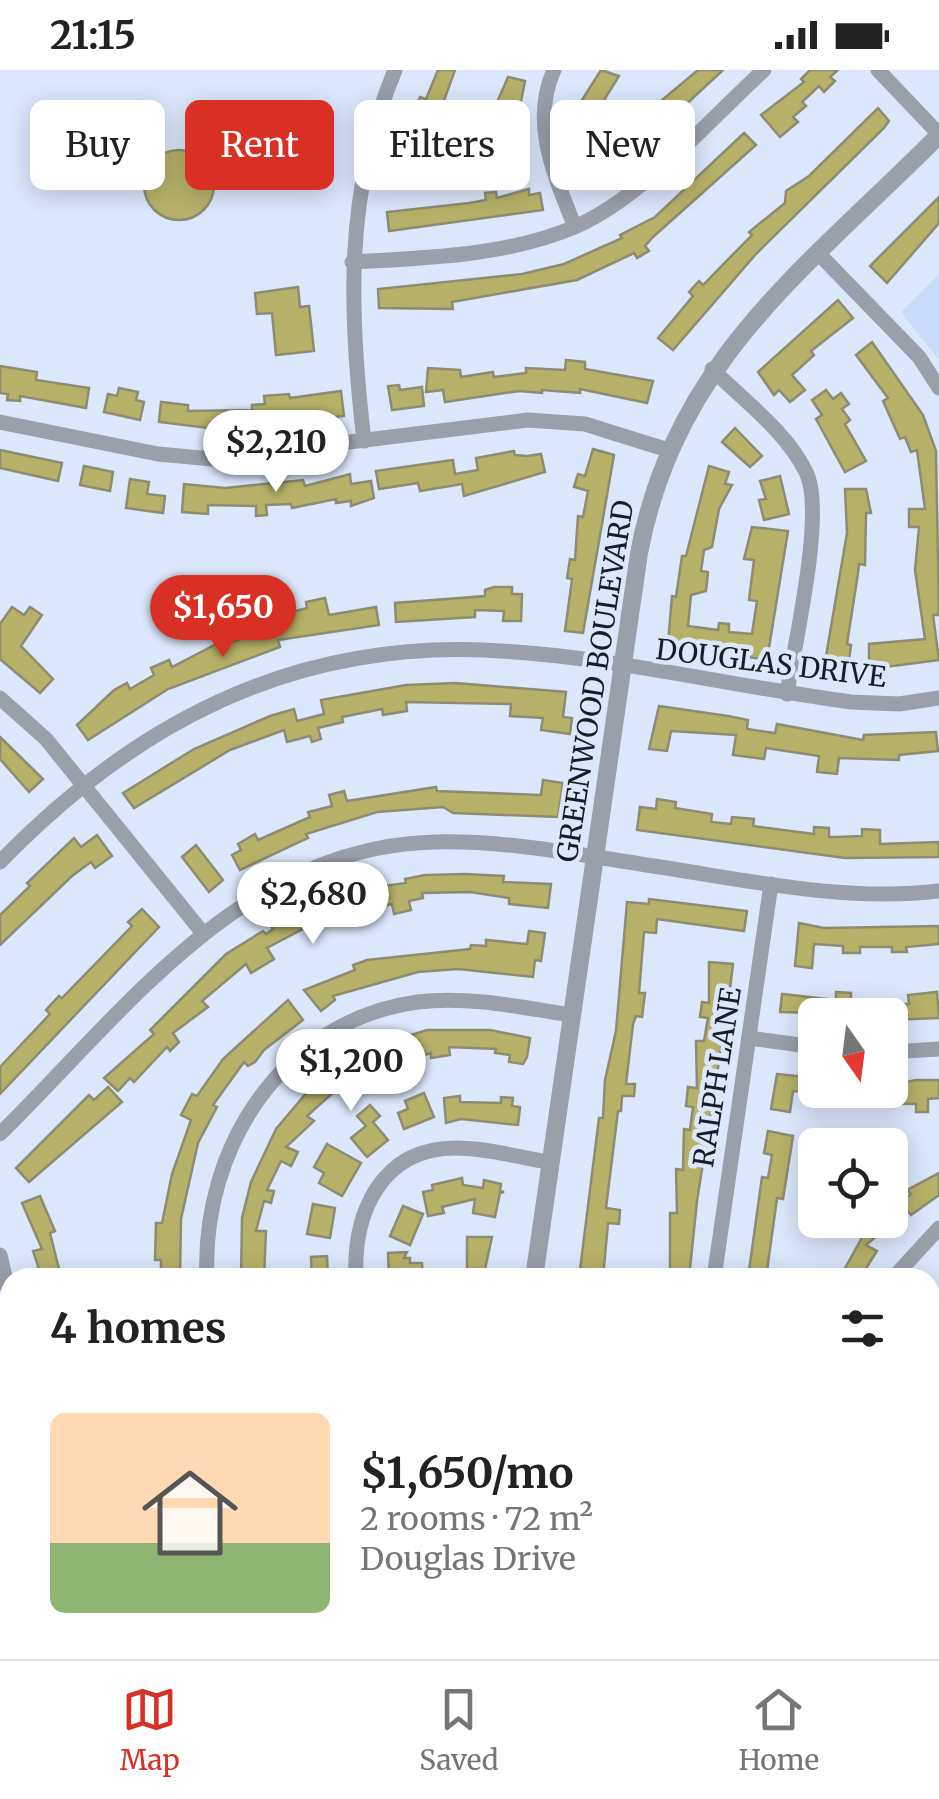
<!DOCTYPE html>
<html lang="en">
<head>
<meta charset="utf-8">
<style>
  body { margin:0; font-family:Merriweather,serif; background:#f2f2f2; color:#222; height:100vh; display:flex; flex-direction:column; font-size:38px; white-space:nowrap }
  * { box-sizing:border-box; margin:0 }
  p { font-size:32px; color:#767676 }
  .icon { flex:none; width:55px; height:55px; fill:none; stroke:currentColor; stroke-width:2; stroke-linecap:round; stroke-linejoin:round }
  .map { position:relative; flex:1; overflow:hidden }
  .sheet { position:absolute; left:0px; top:1198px; width:940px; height:392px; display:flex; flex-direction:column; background:#fff; border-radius:30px 30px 0 0; box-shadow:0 5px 25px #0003 }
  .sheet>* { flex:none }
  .top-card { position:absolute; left:30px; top:30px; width:880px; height:90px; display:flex; gap:20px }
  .needle { width:65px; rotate:166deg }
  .buttons { position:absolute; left:798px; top:928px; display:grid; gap:20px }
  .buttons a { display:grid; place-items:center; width:110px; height:110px; border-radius:15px; background:#fff; box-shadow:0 5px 25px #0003; font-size:50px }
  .price { position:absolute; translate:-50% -85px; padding:0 22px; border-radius:35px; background:#fff; color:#222; font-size:32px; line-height:65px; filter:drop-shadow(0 2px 5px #0008) }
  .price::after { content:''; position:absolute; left:50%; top:60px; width:30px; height:22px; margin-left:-15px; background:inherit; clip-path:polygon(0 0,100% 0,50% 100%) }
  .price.current { background:#d93025; color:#fff }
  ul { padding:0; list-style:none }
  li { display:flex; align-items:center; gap:30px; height:250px; padding:0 50px }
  li span { display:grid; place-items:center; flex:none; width:280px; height:200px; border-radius:15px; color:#555 }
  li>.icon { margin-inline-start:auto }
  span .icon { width:120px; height:120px; fill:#fffc; stroke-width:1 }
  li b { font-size:42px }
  h2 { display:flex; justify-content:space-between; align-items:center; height:120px; padding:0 50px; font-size:42px }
  .chip { padding:0 35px; border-radius:15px; background:#fff; box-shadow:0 5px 25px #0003; font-size:35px; line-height:90px }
  .chip.current { background:#d93025; color:#fff }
  .status { display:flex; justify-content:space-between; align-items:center; height:70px; padding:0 50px; background:#fff; direction:ltr }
  .status svg { height:28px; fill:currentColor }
  .menu { display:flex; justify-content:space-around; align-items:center; height:140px; border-top:2px solid #e0e0e0; background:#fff; font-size:28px; color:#767676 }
  .menu a { display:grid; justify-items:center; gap:5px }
  .menu .current { color:#d93025 }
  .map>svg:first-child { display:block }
</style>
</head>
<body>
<div class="status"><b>21:15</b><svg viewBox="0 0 49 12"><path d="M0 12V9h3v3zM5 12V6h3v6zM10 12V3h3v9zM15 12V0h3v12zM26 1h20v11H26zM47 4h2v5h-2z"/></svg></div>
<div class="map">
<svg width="939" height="1589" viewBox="0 0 939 1589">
  <rect width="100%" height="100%" fill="#dce7fb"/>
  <!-- built -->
  <polygon fill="#cbdbfb" points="939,204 939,290 901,242"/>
  <!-- building -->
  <g fill="#b6b168" stroke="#8d8c72" stroke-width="2.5">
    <polygon points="438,0 455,0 437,50 414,41 420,27 426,29"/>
    <polygon points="601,0 619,6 596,43 580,33"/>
    <polygon points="698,0 723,0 622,94 590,115 578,91 624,71 619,66"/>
    <polygon points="810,0 838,0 830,7 835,11 824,22 819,16 802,32 806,36 793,47 798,52 780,67 761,45 804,12 801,9"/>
    <polygon points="508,7 525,11 519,42 495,37"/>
    <polygon points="878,38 889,51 884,58 756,184 673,280 658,268 693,226 689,222 699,211 703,215 752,165 749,162 785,133 786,121 809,106"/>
    <polygon points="515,51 524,87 503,92 495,65 501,64 499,56"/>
    <polygon points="744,63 756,75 653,167 645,176 649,181 637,188 634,183 577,210 452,232 453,239 379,238 378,219 522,204 564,194 622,168 620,165 655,147"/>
    <polygon points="414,64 436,70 424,101 400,94"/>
    <circle cx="179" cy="115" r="35"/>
    <polygon points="529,119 529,125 540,123 543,140 389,161 387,142 469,133 486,130 485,123 496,122 497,128"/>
    <polygon points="939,127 939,153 887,213 870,196"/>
    <polygon points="298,217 300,237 309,236 314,281 276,285 272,243 257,244 255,223"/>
    <polygon points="838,230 853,248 811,281 814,285 792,305 805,320 790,332 779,320 774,325 758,302"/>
    <polygon points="872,272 923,345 936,381 939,545 933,545 939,590 869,599 869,574 925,569 915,500 919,457 909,457 909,439 925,439 917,380 911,382 905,367 900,369 883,331 888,328 856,285"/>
    <polygon points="566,290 585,292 585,299 653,311 647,333 580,319 580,323 542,320 542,323 519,321 445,332 443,320 426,322 428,298 460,300 461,307 493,302 494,307 526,303 526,298 565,300"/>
    <polygon points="0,296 37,302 36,310 89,318 86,338 20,326 20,331 7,330 8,324 0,323"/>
    <polygon points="399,315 400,320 422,317 424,336 392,340 388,316"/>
    <polygon points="119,318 138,322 136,330 144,332 140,350 104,342 108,324 117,326"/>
    <polygon points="826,320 833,329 841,323 849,334 842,339 850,350 845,354 866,391 845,402 816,349 822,345 812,330"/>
    <polygon points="341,321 344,346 328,348 316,342 291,345 292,351 279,354 225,360 159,352 161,332 188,335 188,341 252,340 252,335 265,334 264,326 289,324 290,328"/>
    <polygon points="735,358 762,386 750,397 722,372"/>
    <polygon points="593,379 614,385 583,563 565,561 571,517 572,509 567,508 570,489 575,490 578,446 583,447 588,421 574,417 578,404 585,406"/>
    <polygon points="0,380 62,393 58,411 0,398"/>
    <polygon points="514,381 515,385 527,386 541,384 545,402 464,426 462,414 420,421 418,413 379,419 376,401 453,390 455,404 478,400 476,388"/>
    <polygon points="84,396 113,402 110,421 80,415"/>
    <polygon points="709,396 729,402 725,414 732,415 719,439 712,477 704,480 701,501 708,502 706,521 691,525 688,556 718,560 719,553 729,554 729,562 752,564 757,531 749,530 754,490 744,489 752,457 788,461 767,590 748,587 749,583 668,574 672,526 676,527 682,486 686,486"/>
    <polygon points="350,404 351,414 371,411 374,428 351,436 351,431 336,433 336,429 292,438 291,434 266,435 267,445 256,446 256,436 208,435 208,444 182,442 184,414 225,418 303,410 305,416"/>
    <polygon points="780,406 789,444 764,450 759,430 766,429 760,411"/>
    <polygon points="130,409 149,412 147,424 165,426 163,443 126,438"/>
    <polygon points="845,419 866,419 871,443 866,443 865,495 859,494 858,503 847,574 851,575 849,591 845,591 844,601 824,598 847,463"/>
    <polygon points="494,517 512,517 512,524 522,524 521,551 503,551 504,541 475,540 475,547 396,552 395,533 485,526 485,520"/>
    <polygon points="325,528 329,545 376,537 379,555 278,570 280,577 168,619 88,670 77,655 114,620 127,613 130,619 154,605 151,598 169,590 172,597 226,569 228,573 254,565 253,560 289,548 288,543 307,538 306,532"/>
    <polygon points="12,537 24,545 30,537 42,545 21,576 53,609 40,623 0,589 0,554"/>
    <polygon points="456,613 566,622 563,647 572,648 570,664 541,660 543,648 510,646 511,634 406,632 407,641 383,645 382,639 342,647 343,652 318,658 321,669 312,672 310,666 287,672 284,660 230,680 134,738 123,723 194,679 270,646 294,639 297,651 324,644 321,630 406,615"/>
    <polygon points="659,636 728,646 748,650 747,659 775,663 777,654 863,670 864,665 936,662 938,681 899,685 899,690 839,688 837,704 817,702 819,686 766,678 764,689 733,685 736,665 671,661 667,681 649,679"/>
    <polygon points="0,667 43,709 29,722 0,689"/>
    <polygon points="543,710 563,713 558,747 453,743 443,737 377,742 306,764 308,768 240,800 232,785 241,780 238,774 255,764 258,770 310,747 308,742 332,736 329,725 344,721 347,731 436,717 437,721 541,725"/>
    <polygon points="657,729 676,732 675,738 712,744 711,752 731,754 732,747 754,749 753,756 814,764 814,757 829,758 829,767 836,767 862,766 862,759 880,760 880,774 939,772 939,787 845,788 637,760 640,737 656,739"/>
    <polygon points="97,765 112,786 95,798 91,792 72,806 0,875 0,845 30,816 27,813 74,768 81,777"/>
    <polygon points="196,775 223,810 209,822 182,787"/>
    <polygon points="465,804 504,806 503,812 551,814 548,838 509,834 509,828 470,822 422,823 423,828 409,831 411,840 394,844 392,834 363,841 361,835 318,851 267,878 274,889 251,903 246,894 202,931 208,937 173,963 179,972 170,981 167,977 134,1012 130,1008 118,1021 104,1008 154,964 150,960 226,884 263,861 266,864 273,859 271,855 314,831 347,821 406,813 405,809 425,805"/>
    <polygon points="649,829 747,841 744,861 657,849 656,863 644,862 639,923 645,923 642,947 636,946 633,954 626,1014 635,1014 634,1026 622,1026 621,1041 618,1041 606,1138 620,1140 619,1154 608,1153 603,1208 579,1208 599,1048 603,1048 605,1010 616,961 627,832 649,834"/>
    <polygon points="142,839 159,857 0,1024 0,997 50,944 46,940 59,926 62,928 132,856 128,852"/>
    <polygon points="799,853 824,858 939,856 939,874 906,877 907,882 892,882 892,877 860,877 860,883 843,883 843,876 814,874 812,898 795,896"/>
    <polygon points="529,861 545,863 541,891 535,890 533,907 458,899 418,902 333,926 335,930 321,941 304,920 355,900 353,895 367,890 470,879 471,875 486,876 486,870 527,874"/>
    <polygon points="709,892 733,894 729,928 697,1131 689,1208 670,1208 670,1143 677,1143 676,1099 683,1100 684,1059 690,1060 693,1037 686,1036 688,1017 697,1018 696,971 704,971 708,948 700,947 702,932 709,933"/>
    <polygon points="836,922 851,923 851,930 861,933 909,934 908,925 937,922 939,948 890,950 890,945 780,942 782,924 836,930"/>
    <polygon points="288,930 303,950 264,980 255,992 248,996 244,992 213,1035 217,1037 198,1073 181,1149 180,1208 161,1208 161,1190 155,1190 156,1153 162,1153 172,1104 191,1050 181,1045 192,1024 197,1026 223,989"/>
    <polygon points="427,960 490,960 530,968 527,987 523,994 509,992 510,985 495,983 496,979 449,977 450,985 431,988 431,983 391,996 389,990 364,998 368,1005 350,1016 347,1010 307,1046 314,1051 286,1077 298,1082 291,1096 281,1091 267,1120 274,1121 271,1133 264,1131 256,1161 266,1161 264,1208 241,1208 242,1148 251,1112 276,1059 320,1007 362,980"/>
    <polygon points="777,1004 815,1008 815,1023 793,1021 790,1042 771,1039"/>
    <polygon points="916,1010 939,1010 939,1028 928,1029 928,1042 916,1042 916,1034 853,1033 852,1020 892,1020 892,1015"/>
    <polygon points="108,1017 122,1032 29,1112 16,1098 89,1025 94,1030"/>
    <polygon points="424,1023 434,1047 404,1059 398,1043 408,1039 405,1031"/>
    <polygon points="460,1026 460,1032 501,1033 501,1027 513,1028 512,1036 520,1037 518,1055 461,1049 446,1053 444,1028"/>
    <polygon points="370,1035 380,1046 373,1052 388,1070 367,1087 351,1068 366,1056 357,1046"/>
    <polygon points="768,1061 793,1066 783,1129 777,1128 766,1208 748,1208 762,1107 768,1108 772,1085 764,1083"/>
    <polygon points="327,1074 361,1093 342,1126 319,1113 324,1103 314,1097"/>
    <polygon points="939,1103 939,1125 911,1145 907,1140 866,1175 877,1181 860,1208 844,1200 864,1164 855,1155 861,1150 890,1150 890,1140 911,1124 907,1120"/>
    <polygon points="462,1108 463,1115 483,1118 484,1110 501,1114 500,1121 504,1122 500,1123 495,1147 473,1143 475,1129 442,1137 444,1143 428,1146 423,1122 433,1120 432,1115"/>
    <polygon points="40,1126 55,1161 50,1163 60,1203 42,1208 33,1181 42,1179 22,1133"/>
    <polygon points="313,1134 335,1138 330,1168 307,1164"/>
    <polygon points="403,1136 423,1144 410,1175 390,1166"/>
    <polygon points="467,1167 492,1167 485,1199 467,1199"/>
    <polygon points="407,1182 404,1188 410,1188 410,1193 422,1193 423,1208 389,1208 388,1183"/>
    <polygon points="327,1186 328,1208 312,1208 311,1187"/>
    <polygon points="3,1317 10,1342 10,1423 0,1424"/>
  </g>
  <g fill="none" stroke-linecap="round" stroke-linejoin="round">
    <!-- minor -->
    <g stroke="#9aa0aa" stroke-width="15">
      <path d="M 554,0 C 530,53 555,107 575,157"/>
      <polyline points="878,0 939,64"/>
      <polyline points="820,185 919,287 939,318"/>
      <path d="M 352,192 C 424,188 509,186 577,156 C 644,126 709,50 764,0"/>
      <path d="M 712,299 C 743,330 787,362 806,402 C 826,442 794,575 787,624"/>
      <polyline points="0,352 158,384 212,389 528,350 585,354 668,380"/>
      <path d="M 364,371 C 349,243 344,122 395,0"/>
      <polyline points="0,628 46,669 202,862"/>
      <path d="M 0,792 C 133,655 287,573 483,580 C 606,585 729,616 851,632 L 899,634 L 939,628"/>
      <polyline points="749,968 815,977"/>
      <polyline points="890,982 939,979"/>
      <path d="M 0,1064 C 125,941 242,777 434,772 C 510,770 586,786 660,797 C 751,811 847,832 939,821"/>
      <polyline points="0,1185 10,1228"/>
      <path d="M 207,1208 C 201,1079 282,950 418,932 C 469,926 520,937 570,945"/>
      <path d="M 356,1208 C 353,1143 381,1078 456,1078 C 486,1078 518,1087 548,1092"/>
      <polyline points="714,1208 771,814"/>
      <polyline points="893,1208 939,1158"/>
      <polyline points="58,1580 58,1589"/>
      <polyline points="742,1580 744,1589"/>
      <polyline points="898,1580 900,1589"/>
    </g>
    <!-- tertiary -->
    <g stroke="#9aa0aa" stroke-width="18">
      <path d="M 534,1208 L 639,483 C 676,289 807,198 939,65"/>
      <polyline points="557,1580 559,1589"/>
    </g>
  </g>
  <g text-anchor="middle" stroke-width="9" stroke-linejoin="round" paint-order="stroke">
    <!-- street labels -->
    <g font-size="28" fill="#181c25" stroke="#dce7fb">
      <text transform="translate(771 593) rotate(7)" y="10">DOUGLAS DRIVE</text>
      <text transform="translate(595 611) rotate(-81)" y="10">GREENWOOD BOULEVARD</text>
      <text transform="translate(717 1007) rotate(-81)" y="10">RALPH LANE</text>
    </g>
  </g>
</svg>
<div class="buttons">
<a><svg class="needle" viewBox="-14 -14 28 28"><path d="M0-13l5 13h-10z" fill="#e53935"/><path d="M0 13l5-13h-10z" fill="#767676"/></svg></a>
<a><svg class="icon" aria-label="locate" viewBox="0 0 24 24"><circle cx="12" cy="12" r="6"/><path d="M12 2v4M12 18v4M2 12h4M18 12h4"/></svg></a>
</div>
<b class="price" style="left:276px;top:425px">$2,210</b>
<b class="price current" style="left:223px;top:590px">$1,650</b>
<b class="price" style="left:313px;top:877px">$2,680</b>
<b class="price" style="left:351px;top:1044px">$1,200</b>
<div class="top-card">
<a class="chip">Buy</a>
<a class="chip current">Rent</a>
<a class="chip">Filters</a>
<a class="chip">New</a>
</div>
<section class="sheet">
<h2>4 homes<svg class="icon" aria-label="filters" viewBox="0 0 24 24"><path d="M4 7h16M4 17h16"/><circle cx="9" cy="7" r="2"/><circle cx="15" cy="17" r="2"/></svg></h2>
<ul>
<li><span style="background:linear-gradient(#ffd9b3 65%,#8fb573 0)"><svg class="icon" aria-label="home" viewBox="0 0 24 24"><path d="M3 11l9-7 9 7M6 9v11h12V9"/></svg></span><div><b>$1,650/mo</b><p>2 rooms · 72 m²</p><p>Douglas Drive</p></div></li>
</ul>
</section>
</div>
<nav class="menu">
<a class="current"><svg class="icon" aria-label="map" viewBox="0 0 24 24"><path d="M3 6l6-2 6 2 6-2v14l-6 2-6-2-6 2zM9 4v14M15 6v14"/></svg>Map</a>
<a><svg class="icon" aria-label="saved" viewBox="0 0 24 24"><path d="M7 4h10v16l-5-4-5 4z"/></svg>Saved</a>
<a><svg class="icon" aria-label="home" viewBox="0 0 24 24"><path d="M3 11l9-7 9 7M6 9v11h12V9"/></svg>Home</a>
</nav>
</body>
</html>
